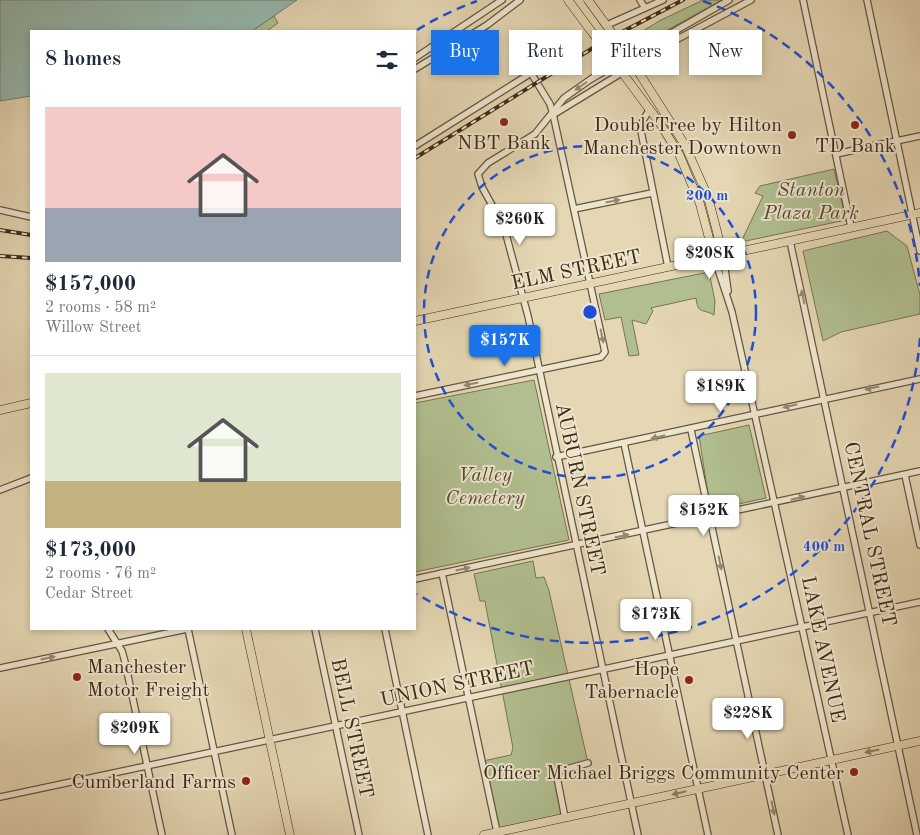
<!DOCTYPE html>
<html lang="en">
<head>
<meta charset="utf-8">
<style>
  body { margin:0; font-family:"Old Standard TT",serif; background:#f6f6f7; color:#1f2937; height:100vh; display:flex; flex-direction:column; font-size:19px; white-space:nowrap }
  * { box-sizing:border-box; margin:0 }
  p { font-size:16px; color:#747a83 }
  .icon { flex:none; width:28px; height:28px; fill:none; stroke:currentColor; stroke-width:2; stroke-linecap:round; stroke-linejoin:round }
  .map { position:relative; flex:1; overflow:hidden }
  .panel { position:absolute; left:30px; top:30px; width:386px; height:600px; display:flex; flex-direction:column; background:#fff; border-radius:0px; box-shadow:0 2px 8px #0003 }
  .panel>* { flex:none }
  .guide { position:absolute; left:431px; top:30px; width:414px; height:45px; display:flex; gap:10px }
  .price { position:absolute; translate:-50% -42px; padding:0 11px; border-radius:5px; background:#fff; color:#222; font-size:16px; line-height:32px; filter:drop-shadow(0 1px 2px #0008) }
  .price::after { content:''; position:absolute; left:50%; top:30px; width:15px; height:11px; margin-left:-8px; background:inherit; clip-path:polygon(0 0,100% 0,50% 100%) }
  .price.selected { background:#1a73e8; color:#fff }
  ul { padding:0; list-style:none }
  li { display:grid; align-content:center; gap:10px; height:265px; padding:0 15px }
  li+li { border-top:1px solid #e0e1e3 }
  li span { display:grid; place-items:center; height:155px; border-radius:0px; color:#555 }
  li>.icon { margin-inline-start:auto }
  span .icon { width:90px; height:90px; fill:#fffc; stroke-width:1 }
  li b { font-size:21px }
  h2 { display:flex; justify-content:space-between; align-items:center; height:60px; padding:0 15px; font-size:21px }
  .tag { padding:0 18px; border-radius:0px; background:#fff; box-shadow:0 2px 8px #0003; font-size:18px; line-height:45px }
  .tag.selected { background:#1a73e8; color:#fff }
  .map>svg:first-child { display:block }
</style>
</head>
<body>
<div class="map">
<svg width="920" height="835" viewBox="0 0 920 835">
  <rect width="100%" height="100%" fill="#e5d7b4"/>
  <filter id="stains"><feTurbulence type="fractalNoise" baseFrequency=".004" numOctaves="4"/><feColorMatrix values="0 0 0 0 .2 0 0 0 0 .09 0 0 0 0 .02 0 0 0 .5 -.17"/></filter>
  <radialGradient id="worn" r=".72"><stop offset=".6" stop-color="#630" stop-opacity="0"/><stop offset="1" stop-color="#630" stop-opacity=".3"/></radialGradient>
  <!-- green -->
  <g fill="#b1bf90" stroke="#767553">
    <polygon points="703,0 722,0 635,48 633,49 627,41 659,21"/>
    <polygon points="274,16 278,23 267,31 252,31"/>
    <polygon points="834,169 846,220 741,242 763,196 755,193 760,186"/>
    <polygon points="887,231 907,246 920,295 920,314 841,332 823,341 803,251"/>
    <path d="M 709,272 L 715,301 L 714,315 C 702,308 698,315 696,298 L 651,308 L 653,311 L 646,324 L 632,320 L 639,355 L 629,356 L 621,317 L 605,320 L 599,294 Z"/>
    <polygon points="534,380 569,540 415,572 415,403"/>
    <polygon points="749,425 766,498 716,509 710,502 708,494 699,436"/>
    <polygon points="533,561 536,578 544,577 549,591 588,763 559,770 565,818 497,832 483,761 511,755 513,748 486,607 485,601 480,601 474,574"/>
  </g>
  <!-- water -->
  <polygon fill="#96b9af" stroke="#728072" points="0,0 297,0 252,31 31,31 31,96 0,101"/>
  <g fill="none" stroke-linecap="round" stroke-linejoin="round">
    <defs>
      <g id="minor">
        <polyline points="640,0 645,8"/>
        <polyline points="803,0 851,227"/>
        <polyline points="867,0 920,251"/>
        <polyline points="607,25 663,0"/>
        <polyline points="415,58 502,0"/>
        <polyline points="415,69 487,25 520,0"/>
        <polyline points="649,110 640,126 668,267"/>
        <polyline points="556,113 672,42 751,0"/>
        <polyline points="415,146 531,73 550,104 553,114 605,352 601,357 415,396"/>
        <polyline points="836,154 920,136"/>
        <polyline points="574,209 652,193"/>
        <polyline points="0,210 31,217"/>
        <polyline points="790,241 917,835"/>
        <polyline points="723,255 728,291"/>
        <polyline points="714,257 732,312 848,835"/>
        <polyline points="691,430 778,835"/>
        <polyline points="624,443 708,835"/>
        <polyline points="556,457 920,379"/>
        <polyline points="905,475 920,545"/>
        <polyline points="0,490 31,478"/>
        <polyline points="442,573 497,832"/>
        <polyline points="415,579 920,471"/>
        <polyline points="108,629 122,651 125,662 162,835"/>
        <polyline points="188,629 232,835"/>
        <polyline points="315,629 359,835"/>
        <polyline points="385,629 428,835"/>
        <polyline points="0,668 187,629"/>
        <polyline points="0,797 920,602"/>
        <polyline points="565,818 556,772 588,763"/>
        <polyline points="638,835 528,316 504,227 482,187 478,174 488,163 535,134 564,98 591,79 729,0"/>
      </g>
      <g id="major">
        <polyline points="568,0 659,122 679,154 700,204 714,257"/>
        <polyline points="588,0 625,51 685,145 708,197 723,255"/>
        <polyline points="415,321 920,213"/>
        <polyline points="0,410 31,403"/>
        <polyline points="246,629 290,835"/>
        <polyline points="484,835 920,741"/>
      </g>
    </defs>
    <!-- minor casing -->
    <use href="#minor" stroke="#66563e" stroke-width="8"/>
    <!-- major casing -->
    <use href="#major" stroke="#3c2b16" stroke-width="9"/>
    <!-- minor -->
    <use href="#minor" stroke="#eee5ce" stroke-width="5.5"/>
    <!-- major -->
    <use href="#major" stroke="#e5d7b4" stroke-width="8"/>
    <defs>
      <g id="rail">
        <polyline points="415,158 601,43 683,0"/>
        <polyline points="0,230 31,235"/>
        <polyline points="0,256 31,258"/>
      </g>
    </defs>
    <!-- rail casing -->
    <use href="#rail" stroke="#3c2b16" stroke-width="4"/>
    <!-- rail -->
    <use href="#rail" stroke="#eee5ce" stroke-width="2" stroke-dasharray="5.5" stroke-linecap="butt"/>
  </g>
  <!-- one-way arrows -->
  <defs><path id="oneway-solid" d="M-6-.8H1V-3.2L6.5 0L1 3.2V.8H-6Z" transform="scale(1.25)"/></defs>
  <g fill="#958872">
    <use href="#oneway-solid" transform="translate(581 86) rotate(145)"/>
    <use href="#oneway-solid" transform="translate(613 201) rotate(-11)"/>
    <use href="#oneway-solid" transform="translate(803 297) rotate(-102)"/>
    <use href="#oneway-solid" transform="translate(602 336) rotate(78)"/>
    <use href="#oneway-solid" transform="translate(471 384) rotate(168)"/>
    <use href="#oneway-solid" transform="translate(872 388) rotate(168)"/>
    <use href="#oneway-solid" transform="translate(790 406) rotate(167)"/>
    <use href="#oneway-solid" transform="translate(658 437) rotate(167)"/>
    <use href="#oneway-solid" transform="translate(798 498) rotate(-13)"/>
    <use href="#oneway-solid" transform="translate(622 536) rotate(-12)"/>
    <use href="#oneway-solid" transform="translate(720 563) rotate(78)"/>
    <use href="#oneway-solid" transform="translate(463 569) rotate(-12)"/>
    <use href="#oneway-solid" transform="translate(48 658) rotate(-12)"/>
    <use href="#oneway-solid" transform="translate(773 808) rotate(78)"/>
  </g>
  <g fill="#908165">
    <use href="#oneway-solid" transform="translate(872 751) rotate(168)"/>
    <use href="#oneway-solid" transform="translate(679 793) rotate(167)"/>
  </g>
  <!-- distance rings -->
  <g fill="none" stroke="#1d4ed8" stroke-width="2.5" stroke-dasharray="9 6">
    <circle cx="590" cy="312" r="166"/>
    <path d="M920 338A331 331 0 0 1 417 594M417 30A331 331 0 0 1 477 1M703 1A331 331 0 0 1 920 286"/>
  </g>
  <!-- markers -->
  <g fill="#8f2418" stroke="#eee5ce" stroke-width="2">
    <circle cx="504" cy="122" r="5"/>
    <circle cx="855" cy="125" r="5"/>
    <circle cx="792" cy="135" r="5"/>
    <circle cx="77" cy="677" r="5"/>
    <circle cx="689" cy="680" r="5"/>
    <circle cx="854" cy="772" r="5"/>
    <circle cx="246" cy="781" r="5"/>
  </g>
  <g text-anchor="middle" stroke-width="4" stroke-linejoin="round" paint-order="stroke">
    <!-- poi labels -->
    <g font-size="20" fill="#3c2b16" stroke="#eee5ce" text-anchor="end">
      <text x="782" y="131">DoubleTree by Hilton<tspan x="782" dy="23">Manchester Downtown</tspan></text>
      <text x="504" y="149" text-anchor="middle">NBT Bank</text>
      <text x="855" y="152" text-anchor="middle">TD Bank</text>
      <text x="87" y="673" text-anchor="start">Manchester<tspan x="87" dy="23">Motor Freight</tspan></text>
      <text x="679" y="675">Hope<tspan x="679" dy="23">Tabernacle</tspan></text>
      <text x="844" y="779">Officer Michael Briggs Community Center</text>
      <text x="236" y="788">Cumberland Farms</text>
    </g>
    <!-- park labels -->
    <g font-size="20" font-style="italic" fill="#53492e" stroke="#eee5ce">
      <text x="811" y="196">Stanton<tspan x="811" dy="23">Plaza Park</tspan></text>
      <text x="485" y="481">Valley<tspan x="485" dy="23">Cemetery</tspan></text>
    </g>
    <!-- street labels -->
    <g font-size="20" fill="#3c2b16" stroke="#eee5ce">
      <text transform="translate(576 269) rotate(-12)" y="7">ELM STREET</text>
      <text transform="translate(581 489) rotate(78)" y="7">AUBURN STREET</text>
      <text transform="translate(871 534) rotate(78)" y="7">CENTRAL STREET</text>
      <text transform="translate(824 649) rotate(78)" y="7">LAKE AVENUE</text>
      <text transform="translate(457 683) rotate(-12)" y="7">UNION STREET</text>
      <text transform="translate(353 728) rotate(78)" y="7">BELL STREET</text>
    </g>
  </g>
  <circle cx="590" cy="312" r="8" fill="#1d4ed8" stroke="#eee5ce" stroke-width="2.5"/>
  <g font-size="15" text-anchor="middle" font-weight="bold" fill="#1d4ed8" stroke="#eee5ce" stroke-width="4" stroke-linejoin="round" paint-order="stroke">
    <text x="707" y="200">200 m</text>
    <text x="824" y="551">400 m</text>
  </g>
  <rect width="100%" height="100%" filter="url(#stains)"/>
  <rect width="100%" height="100%" fill="url(#worn)"/>
</svg>
<b class="price" style="left:520px;top:246px">$260K</b>
<b class="price" style="left:710px;top:280px">$208K</b>
<b class="price selected" style="left:505px;top:367px">$157K</b>
<b class="price" style="left:721px;top:413px">$189K</b>
<b class="price" style="left:704px;top:537px">$152K</b>
<b class="price" style="left:656px;top:641px">$173K</b>
<b class="price" style="left:748px;top:740px">$228K</b>
<b class="price" style="left:135px;top:755px">$209K</b>
<div class="guide">
<a class="tag selected">Buy</a>
<a class="tag">Rent</a>
<a class="tag">Filters</a>
<a class="tag">New</a>
</div>
<section class="panel">
<h2>8 homes<svg class="icon" aria-label="filters" viewBox="0 0 24 24"><path d="M4 7h16M4 17h16"/><circle cx="9" cy="7" r="2"/><circle cx="15" cy="17" r="2"/></svg></h2>
<ul>
<li><span style="background:linear-gradient(#f6c9c9 65%,#9aa5b1 0)"><svg class="icon" aria-label="home" viewBox="0 0 24 24"><path d="M3 11l9-7 9 7M6 9v11h12V9"/></svg></span><div><b>$157,000</b><p>2 rooms · 58 m²</p><p>Willow Street</p></div></li>
<li><span style="background:linear-gradient(#dfe7d0 70%,#c2b280 0)"><svg class="icon" aria-label="home" viewBox="0 0 24 24"><path d="M3 11l9-7 9 7M6 9v11h12V9"/></svg></span><div><b>$173,000</b><p>2 rooms · 76 m²</p><p>Cedar Street</p></div></li>
</ul>
</section>
</div>
</body>
</html>
